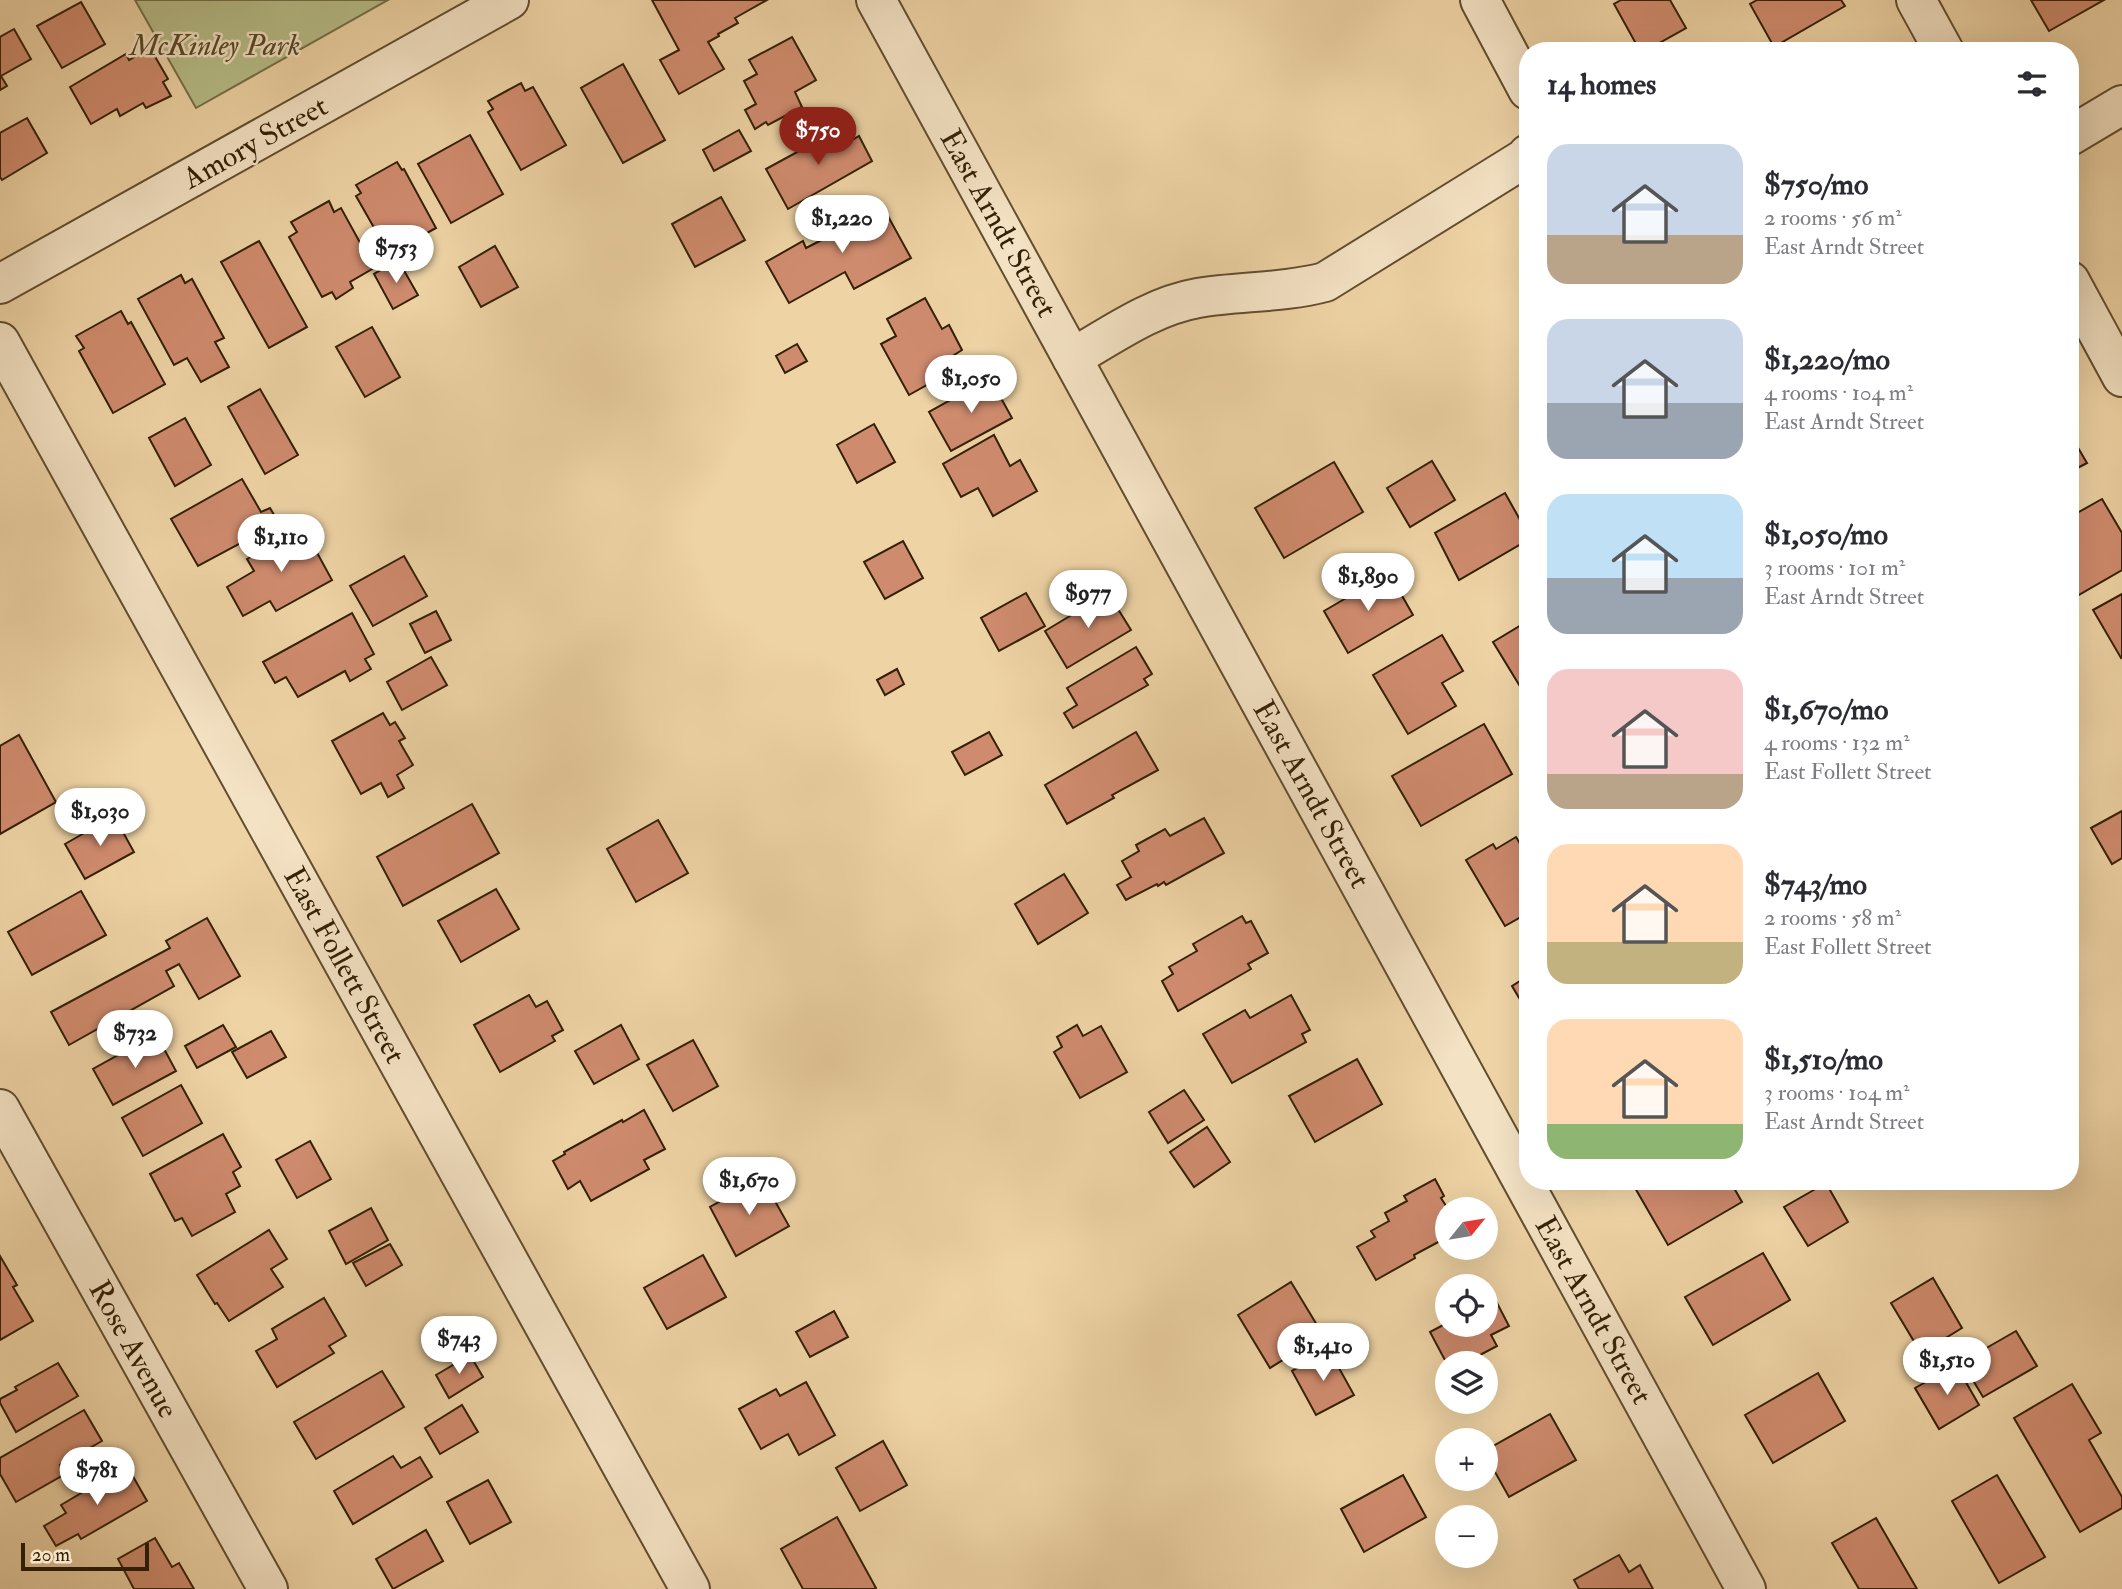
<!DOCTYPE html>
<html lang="en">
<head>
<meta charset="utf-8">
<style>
  body { margin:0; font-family:"IM FELL Double Pica",serif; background:#f2f2f3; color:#2b2b33; height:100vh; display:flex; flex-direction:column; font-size:26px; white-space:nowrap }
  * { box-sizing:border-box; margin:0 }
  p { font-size:23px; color:#7c7c81 }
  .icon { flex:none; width:38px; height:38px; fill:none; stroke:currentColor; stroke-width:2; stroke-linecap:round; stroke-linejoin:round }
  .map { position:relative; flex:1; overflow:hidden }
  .panel { position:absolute; left:1519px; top:42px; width:560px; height:1148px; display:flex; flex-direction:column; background:#fff; border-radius:28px; box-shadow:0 7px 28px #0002 }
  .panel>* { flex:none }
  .needle { width:46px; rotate:60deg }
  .buttons { position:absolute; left:1435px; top:1197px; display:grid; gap:14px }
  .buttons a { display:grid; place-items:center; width:63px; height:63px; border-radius:50%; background:#fff; box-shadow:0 7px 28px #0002; font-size:35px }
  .scale { position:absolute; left:21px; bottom:18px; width:128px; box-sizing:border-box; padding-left:7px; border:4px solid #332006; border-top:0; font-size:19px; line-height:24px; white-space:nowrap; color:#332006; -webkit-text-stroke:5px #f4e2c4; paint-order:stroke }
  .price { position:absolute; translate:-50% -60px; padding:0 16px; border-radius:24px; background:#fff; color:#222; font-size:23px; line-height:46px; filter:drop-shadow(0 2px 4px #0008) }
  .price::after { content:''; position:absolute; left:50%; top:42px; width:21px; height:16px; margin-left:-10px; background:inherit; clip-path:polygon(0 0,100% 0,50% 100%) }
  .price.current { background:#8f2418; color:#fff }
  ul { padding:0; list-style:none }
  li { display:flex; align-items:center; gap:21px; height:175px; padding:0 28px }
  li span { display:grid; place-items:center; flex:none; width:196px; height:140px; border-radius:21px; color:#555 }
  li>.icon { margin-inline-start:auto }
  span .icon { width:84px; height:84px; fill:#fffc; stroke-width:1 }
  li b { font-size:30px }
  h2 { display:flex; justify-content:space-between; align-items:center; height:84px; padding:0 28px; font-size:30px }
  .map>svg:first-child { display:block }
</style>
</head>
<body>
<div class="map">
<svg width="2122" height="1589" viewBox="0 0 2122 1589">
  <rect width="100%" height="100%" fill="#eed3a5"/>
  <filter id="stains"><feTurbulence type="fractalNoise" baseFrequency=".00286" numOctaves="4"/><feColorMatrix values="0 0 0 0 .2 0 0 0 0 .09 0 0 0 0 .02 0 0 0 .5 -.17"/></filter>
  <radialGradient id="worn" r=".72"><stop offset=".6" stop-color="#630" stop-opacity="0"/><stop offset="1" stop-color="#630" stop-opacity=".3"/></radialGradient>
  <!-- green -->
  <polygon fill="#b6bd88" stroke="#746e47" stroke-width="2" points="135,0 388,0 196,108"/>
  <!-- building -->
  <g fill="#cf8b6e" stroke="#332006" stroke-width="2">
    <polygon points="652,0 767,0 735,18 738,23 718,34 719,36 708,42 724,69 679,94 660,60 679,50"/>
    <polygon points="1621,0 1670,0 1686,28 1645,51 1640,51 1614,4"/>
    <polygon points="1757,0 1841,0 1845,6 1774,47 1750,4"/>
    <polygon points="2031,0 2104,0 2049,31"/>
    <polygon points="81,2 105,44 62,68 37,26"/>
    <polygon points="14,29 31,59 1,76 7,86 0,90 0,37"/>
    <polygon points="792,37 816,80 795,92 802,107 768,125 766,122 755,129 745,110 756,104 744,81 757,74 749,60"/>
    <polygon points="150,48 168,79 163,82 171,96 146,108 143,103 120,116 117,109 91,124 70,87 126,54 129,60"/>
    <polygon points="623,64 665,140 623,163 581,88"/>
    <polygon points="521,83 525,91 533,87 566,145 521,170 488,112 493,109 488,101"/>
    <polygon points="27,118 47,153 2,180 0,177 0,133"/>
    <polygon points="841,128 849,142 859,136 872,161 788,209 766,169"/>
    <polygon points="739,130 751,151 714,171 703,150"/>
    <polygon points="470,135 503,194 451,223 418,164"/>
    <polygon points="397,162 402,170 404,169 436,228 389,254 356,196 361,193 356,185"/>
    <polygon points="721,197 745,240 695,267 672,224"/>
    <polygon points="329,201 334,212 341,208 374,268 350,282 353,288 336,299 332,292 322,297 289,237 297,232 291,222"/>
    <polygon points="869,203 874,212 883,207 911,258 854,289 845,272 789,303 766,262 803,241 806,248 847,227 841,218"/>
    <polygon points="259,241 307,327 269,348 221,262"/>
    <polygon points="495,246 518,287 481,307 459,267"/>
    <polygon points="398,260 418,295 393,309 374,274"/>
    <polygon points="181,275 185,283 192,279 224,338 215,342 229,367 201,382 187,358 174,365 138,299"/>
    <polygon points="925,298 942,329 949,325 962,350 951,357 957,368 909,395 881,344 896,336 887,319"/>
    <polygon points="121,311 128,324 131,322 165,384 113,413 79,351 84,348 76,336"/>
    <polygon points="372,327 400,377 365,397 336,347"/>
    <polygon points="797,344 807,361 785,373 776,356"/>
    <polygon points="990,378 1012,418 951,451 929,412"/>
    <polygon points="260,389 298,455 265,474 228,407"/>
    <polygon points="185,418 211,465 175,486 149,438"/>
    <polygon points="874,424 895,462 857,483 837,445"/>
    <polygon points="2070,434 2087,463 2070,472"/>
    <polygon points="994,435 1010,466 1020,460 1037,491 993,516 978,488 961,497 943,464"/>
    <polygon points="1432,461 1455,500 1410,527 1387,488"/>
    <polygon points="1334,462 1363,512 1284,558 1255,508"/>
    <polygon points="242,479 261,512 270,508 280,525 266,533 265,530 198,566 171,519"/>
    <polygon points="1505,493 1528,534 1528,540 1459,580 1435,533"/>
    <polygon points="2102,499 2122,533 2122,570 2070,600 2070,517"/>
    <polygon points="303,527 332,580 276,611 270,601 243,616 227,587 254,571 247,559"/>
    <polygon points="903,541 923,578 885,599 864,562"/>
    <polygon points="404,556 427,596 373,626 350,586"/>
    <polygon points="1389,573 1413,615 1348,653 1324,611"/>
    <polygon points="1026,593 1045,626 999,651 981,618"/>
    <polygon points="1108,593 1131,630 1067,668 1045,631"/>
    <polygon points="2122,594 2122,657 2121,658 2093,610"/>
    <polygon points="436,611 451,640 425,653 410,624"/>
    <polygon points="352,613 374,654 365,659 371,669 350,681 345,671 298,697 286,677 275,683 263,662"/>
    <polygon points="1528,621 1528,684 1521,688 1493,642"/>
    <polygon points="1442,635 1463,671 1442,683 1456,706 1408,734 1373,675"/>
    <polygon points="1136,647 1152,674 1144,679 1148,685 1073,728 1064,713 1077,705 1067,688"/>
    <polygon points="431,657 447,685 402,710 387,682"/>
    <polygon points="897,669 904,684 885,695 877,680"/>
    <polygon points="383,713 390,725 395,722 405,738 399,741 413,765 397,775 404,788 388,797 381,783 361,794 332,741"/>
    <polygon points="1484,724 1512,774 1421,826 1392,776"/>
    <polygon points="989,732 1002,755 965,775 952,752"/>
    <polygon points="1136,732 1158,770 1112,795 1114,798 1067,824 1045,785"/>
    <polygon points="19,735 56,802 0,834 0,746"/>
    <polygon points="472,804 499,853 403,906 377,857"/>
    <polygon points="2122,811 2122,858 2112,864 2091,828"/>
    <polygon points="114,816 134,852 85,879 65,844"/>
    <polygon points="1204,818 1224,853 1166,885 1164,882 1158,886 1157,884 1126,900 1117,885 1131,877 1122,861 1139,851 1136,845 1165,829 1170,836"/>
    <polygon points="658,820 688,873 636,902 607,849"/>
    <polygon points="1516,837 1528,857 1528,913 1505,926 1466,860 1493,844 1496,849"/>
    <polygon points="1064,874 1088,913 1038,944 1015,904"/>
    <polygon points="496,889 519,929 461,962 438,921"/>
    <polygon points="81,891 106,935 32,975 8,932"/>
    <polygon points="1242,916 1246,923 1251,921 1268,953 1248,964 1251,969 1178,1011 1162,981 1173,974 1169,967 1197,951 1193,944"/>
    <polygon points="207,918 240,976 199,999 179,964 166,971 174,986 69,1045 51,1012 170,948 166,941"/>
    <polygon points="1528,976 1528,1013 1512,986"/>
    <polygon points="529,995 536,1007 547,1001 563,1030 552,1036 555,1041 500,1072 474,1025"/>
    <polygon points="1291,995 1310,1030 1302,1034 1306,1042 1232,1083 1203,1034 1245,1010 1250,1018"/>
    <polygon points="223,1025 236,1047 197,1068 185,1046"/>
    <polygon points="621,1025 639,1059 594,1084 575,1051"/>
    <polygon points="1077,1025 1083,1036 1101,1026 1127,1072 1080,1098 1054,1052 1062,1047 1057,1037"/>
    <polygon points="271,1031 286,1057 247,1078 232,1052"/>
    <polygon points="156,1034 176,1071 113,1105 93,1069"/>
    <polygon points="693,1040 718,1086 673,1111 647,1065"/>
    <polygon points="1357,1059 1382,1104 1315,1142 1289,1096"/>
    <polygon points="181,1085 202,1123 143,1156 122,1118"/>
    <polygon points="1184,1090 1204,1120 1168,1143 1149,1112"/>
    <polygon points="644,1110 665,1149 644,1160 649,1169 591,1201 580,1181 568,1189 553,1161 565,1154 564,1152 622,1120 623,1122"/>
    <polygon points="1207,1127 1230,1162 1194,1187 1170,1152"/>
    <polygon points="223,1134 241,1167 233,1172 240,1186 226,1194 235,1212 192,1236 182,1218 175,1221 150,1174"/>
    <polygon points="310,1141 331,1179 297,1198 276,1160"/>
    <polygon points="762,1178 789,1226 736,1256 710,1207"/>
    <polygon points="1435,1179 1444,1196 1441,1198 1448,1209 1447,1226 1437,1232 1442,1240 1414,1255 1415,1258 1376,1280 1357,1247 1375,1237 1371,1231 1389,1221 1385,1213 1407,1201 1404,1196"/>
    <polygon points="1631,1181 1730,1181 1742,1202 1668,1245"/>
    <polygon points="1826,1183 1848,1222 1808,1246 1784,1207"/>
    <polygon points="371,1208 388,1240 346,1264 329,1231"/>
    <polygon points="269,1230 287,1259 271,1269 283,1287 229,1321 217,1303 215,1304 197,1275"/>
    <polygon points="390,1244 402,1265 366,1286 353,1263"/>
    <polygon points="1763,1253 1790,1300 1713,1345 1685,1297"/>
    <polygon points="703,1255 726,1297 667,1329 644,1288"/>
    <polygon points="0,1256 17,1285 13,1287 33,1321 0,1340"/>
    <polygon points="1933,1278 1962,1328 1921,1353 1891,1303"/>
    <polygon points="1291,1282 1323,1335 1270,1368 1238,1315"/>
    <polygon points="1486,1296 1489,1302 1495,1299 1509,1326 1491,1335 1497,1346 1465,1363 1447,1364 1430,1332 1447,1323 1444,1316 1447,1315 1447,1325 1486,1325"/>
    <polygon points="324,1298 346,1336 329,1346 334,1353 277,1387 256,1351 277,1339 272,1329"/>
    <polygon points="834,1311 848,1337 810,1357 796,1332"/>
    <polygon points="2016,1331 2037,1366 1983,1397 1962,1362"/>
    <polygon points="1329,1350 1354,1395 1316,1415 1292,1371"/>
    <polygon points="470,1355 483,1377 449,1398 436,1375"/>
    <polygon points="58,1363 78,1396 16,1432 0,1403 0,1399 17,1390 15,1387"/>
    <polygon points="1956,1365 1979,1405 1939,1429 1915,1388"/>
    <polygon points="382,1371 404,1407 316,1459 294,1422"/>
    <polygon points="1818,1373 1845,1421 1773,1463 1745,1415"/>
    <polygon points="806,1382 835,1435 799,1455 788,1434 761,1449 739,1409 776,1389 780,1396"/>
    <polygon points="2072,1384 2101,1433 2089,1440 2122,1497 2122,1508 2080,1532 2014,1418"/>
    <polygon points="462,1405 478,1432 440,1454 425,1428"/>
    <polygon points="84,1410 102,1441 60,1465 65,1474 16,1502 0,1474 0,1458"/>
    <polygon points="1550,1414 1576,1460 1509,1497 1486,1456 1486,1450"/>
    <polygon points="883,1441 907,1485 860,1511 836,1468"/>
    <polygon points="393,1456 401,1468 420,1457 432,1477 353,1524 334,1491"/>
    <polygon points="127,1466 147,1501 81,1539 78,1534 56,1546 44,1526 66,1513 61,1505"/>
    <polygon points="1403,1475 1426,1517 1364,1552 1341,1509"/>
    <polygon points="1997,1475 2045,1557 1999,1583 1952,1501"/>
    <polygon points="488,1480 511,1522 470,1544 447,1502"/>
    <polygon points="837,1517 876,1588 874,1589 803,1589 781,1549"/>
    <polygon points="1876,1518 1917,1589 1859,1589 1832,1543"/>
    <polygon points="426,1530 443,1561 393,1589 376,1559"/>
    <polygon points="155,1538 172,1567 179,1563 194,1589 134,1589 118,1559"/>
    <polygon points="1619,1555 1629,1572 1640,1565 1653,1589 1579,1589 1574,1580"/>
  </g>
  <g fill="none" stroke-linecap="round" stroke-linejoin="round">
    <defs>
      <g id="minor">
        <polyline points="876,0 1746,1589"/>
        <polyline points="1480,0 1528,90"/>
        <polyline points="1916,0 1944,51"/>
        <polyline points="2070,136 2122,105"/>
        <polyline points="2070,281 2122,377"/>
        <polyline points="0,284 509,0"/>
        <polyline points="0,342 690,1589"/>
        <path d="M 1072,358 C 1112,335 1152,306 1198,298 C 1240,291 1283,293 1325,282 L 1525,158 L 1528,154"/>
        <polyline points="0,1109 268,1589"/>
      </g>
    </defs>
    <!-- minor casing -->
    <use href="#minor" stroke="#624d2e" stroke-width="42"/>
    <!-- minor -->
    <use href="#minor" stroke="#f4e2c4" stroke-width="38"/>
  </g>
  <g text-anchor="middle" stroke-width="5" stroke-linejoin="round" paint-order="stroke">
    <!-- park labels -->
    <g font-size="30" font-style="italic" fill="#544726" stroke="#f4e2c4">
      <text x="215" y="55">McKinley Park</text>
    </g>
    <!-- street labels -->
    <g font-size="30" fill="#332006" stroke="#f4e2c4">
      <text transform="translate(255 142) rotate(-29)" y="10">Amory Street</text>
      <text transform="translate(999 223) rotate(61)" y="10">East Arndt Street</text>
      <text transform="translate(1312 794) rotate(61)" y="10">East Arndt Street</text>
      <text transform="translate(345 965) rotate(61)" y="10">East Follett Street</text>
      <text transform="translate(1594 1310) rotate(61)" y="10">East Arndt Street</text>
      <text transform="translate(134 1349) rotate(61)" y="10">Rose Avenue</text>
    </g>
  </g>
  <rect width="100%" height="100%" filter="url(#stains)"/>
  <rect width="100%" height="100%" fill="url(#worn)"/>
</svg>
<div class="buttons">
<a><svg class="needle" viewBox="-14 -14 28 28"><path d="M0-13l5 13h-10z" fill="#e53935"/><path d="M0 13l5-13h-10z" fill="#7c7c81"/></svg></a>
<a><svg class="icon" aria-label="locate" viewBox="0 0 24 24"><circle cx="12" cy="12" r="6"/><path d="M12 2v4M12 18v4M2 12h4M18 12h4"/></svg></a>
<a><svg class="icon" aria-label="layers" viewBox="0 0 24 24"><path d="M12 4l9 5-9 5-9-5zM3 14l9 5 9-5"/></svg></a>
<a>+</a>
<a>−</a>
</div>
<div class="scale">20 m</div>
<b class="price current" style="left:818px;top:167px">$750</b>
<b class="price" style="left:842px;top:255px">$1,220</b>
<b class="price" style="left:396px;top:285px">$753</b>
<b class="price" style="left:971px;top:415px">$1,050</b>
<b class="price" style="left:281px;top:574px">$1,110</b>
<b class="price" style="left:1368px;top:613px">$1,890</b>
<b class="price" style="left:1088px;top:630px">$977</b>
<b class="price" style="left:100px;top:848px">$1,030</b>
<b class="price" style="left:135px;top:1070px">$732</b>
<b class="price" style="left:749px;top:1217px">$1,670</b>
<b class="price" style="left:459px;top:1376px">$743</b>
<b class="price" style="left:1323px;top:1383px">$1,410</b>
<b class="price" style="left:1947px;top:1397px">$1,510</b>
<b class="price" style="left:97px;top:1507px">$781</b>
<section class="panel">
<h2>14 homes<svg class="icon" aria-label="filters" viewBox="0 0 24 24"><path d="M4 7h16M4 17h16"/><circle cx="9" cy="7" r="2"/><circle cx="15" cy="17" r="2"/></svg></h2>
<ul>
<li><span style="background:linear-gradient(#c9d6e8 65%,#b9a48a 0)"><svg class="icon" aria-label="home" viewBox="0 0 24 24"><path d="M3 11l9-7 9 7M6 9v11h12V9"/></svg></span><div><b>$750/mo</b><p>2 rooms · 56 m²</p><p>East Arndt Street</p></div></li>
<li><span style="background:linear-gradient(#c9d6e8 60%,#9aa5b1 0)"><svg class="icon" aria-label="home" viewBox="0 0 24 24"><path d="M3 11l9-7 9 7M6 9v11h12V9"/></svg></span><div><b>$1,220/mo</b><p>4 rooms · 104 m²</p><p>East Arndt Street</p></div></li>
<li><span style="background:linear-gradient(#bfe0f5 60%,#9aa5b1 0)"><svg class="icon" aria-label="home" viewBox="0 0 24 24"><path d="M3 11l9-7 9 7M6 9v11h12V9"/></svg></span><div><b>$1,050/mo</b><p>3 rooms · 101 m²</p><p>East Arndt Street</p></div></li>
<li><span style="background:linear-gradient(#f6c9c9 75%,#b9a48a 0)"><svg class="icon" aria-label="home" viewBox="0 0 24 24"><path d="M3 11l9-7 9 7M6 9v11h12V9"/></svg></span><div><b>$1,670/mo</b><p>4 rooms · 132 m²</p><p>East Follett Street</p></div></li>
<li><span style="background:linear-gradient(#ffd9b3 70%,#c2b280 0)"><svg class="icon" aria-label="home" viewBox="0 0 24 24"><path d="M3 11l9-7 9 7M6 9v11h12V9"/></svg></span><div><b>$743/mo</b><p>2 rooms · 58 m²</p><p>East Follett Street</p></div></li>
<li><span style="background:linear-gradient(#ffd9b3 75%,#8fb573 0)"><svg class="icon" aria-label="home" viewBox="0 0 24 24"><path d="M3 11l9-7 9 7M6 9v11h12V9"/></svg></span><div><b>$1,510/mo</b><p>3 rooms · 104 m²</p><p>East Arndt Street</p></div></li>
</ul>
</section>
</div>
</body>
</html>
